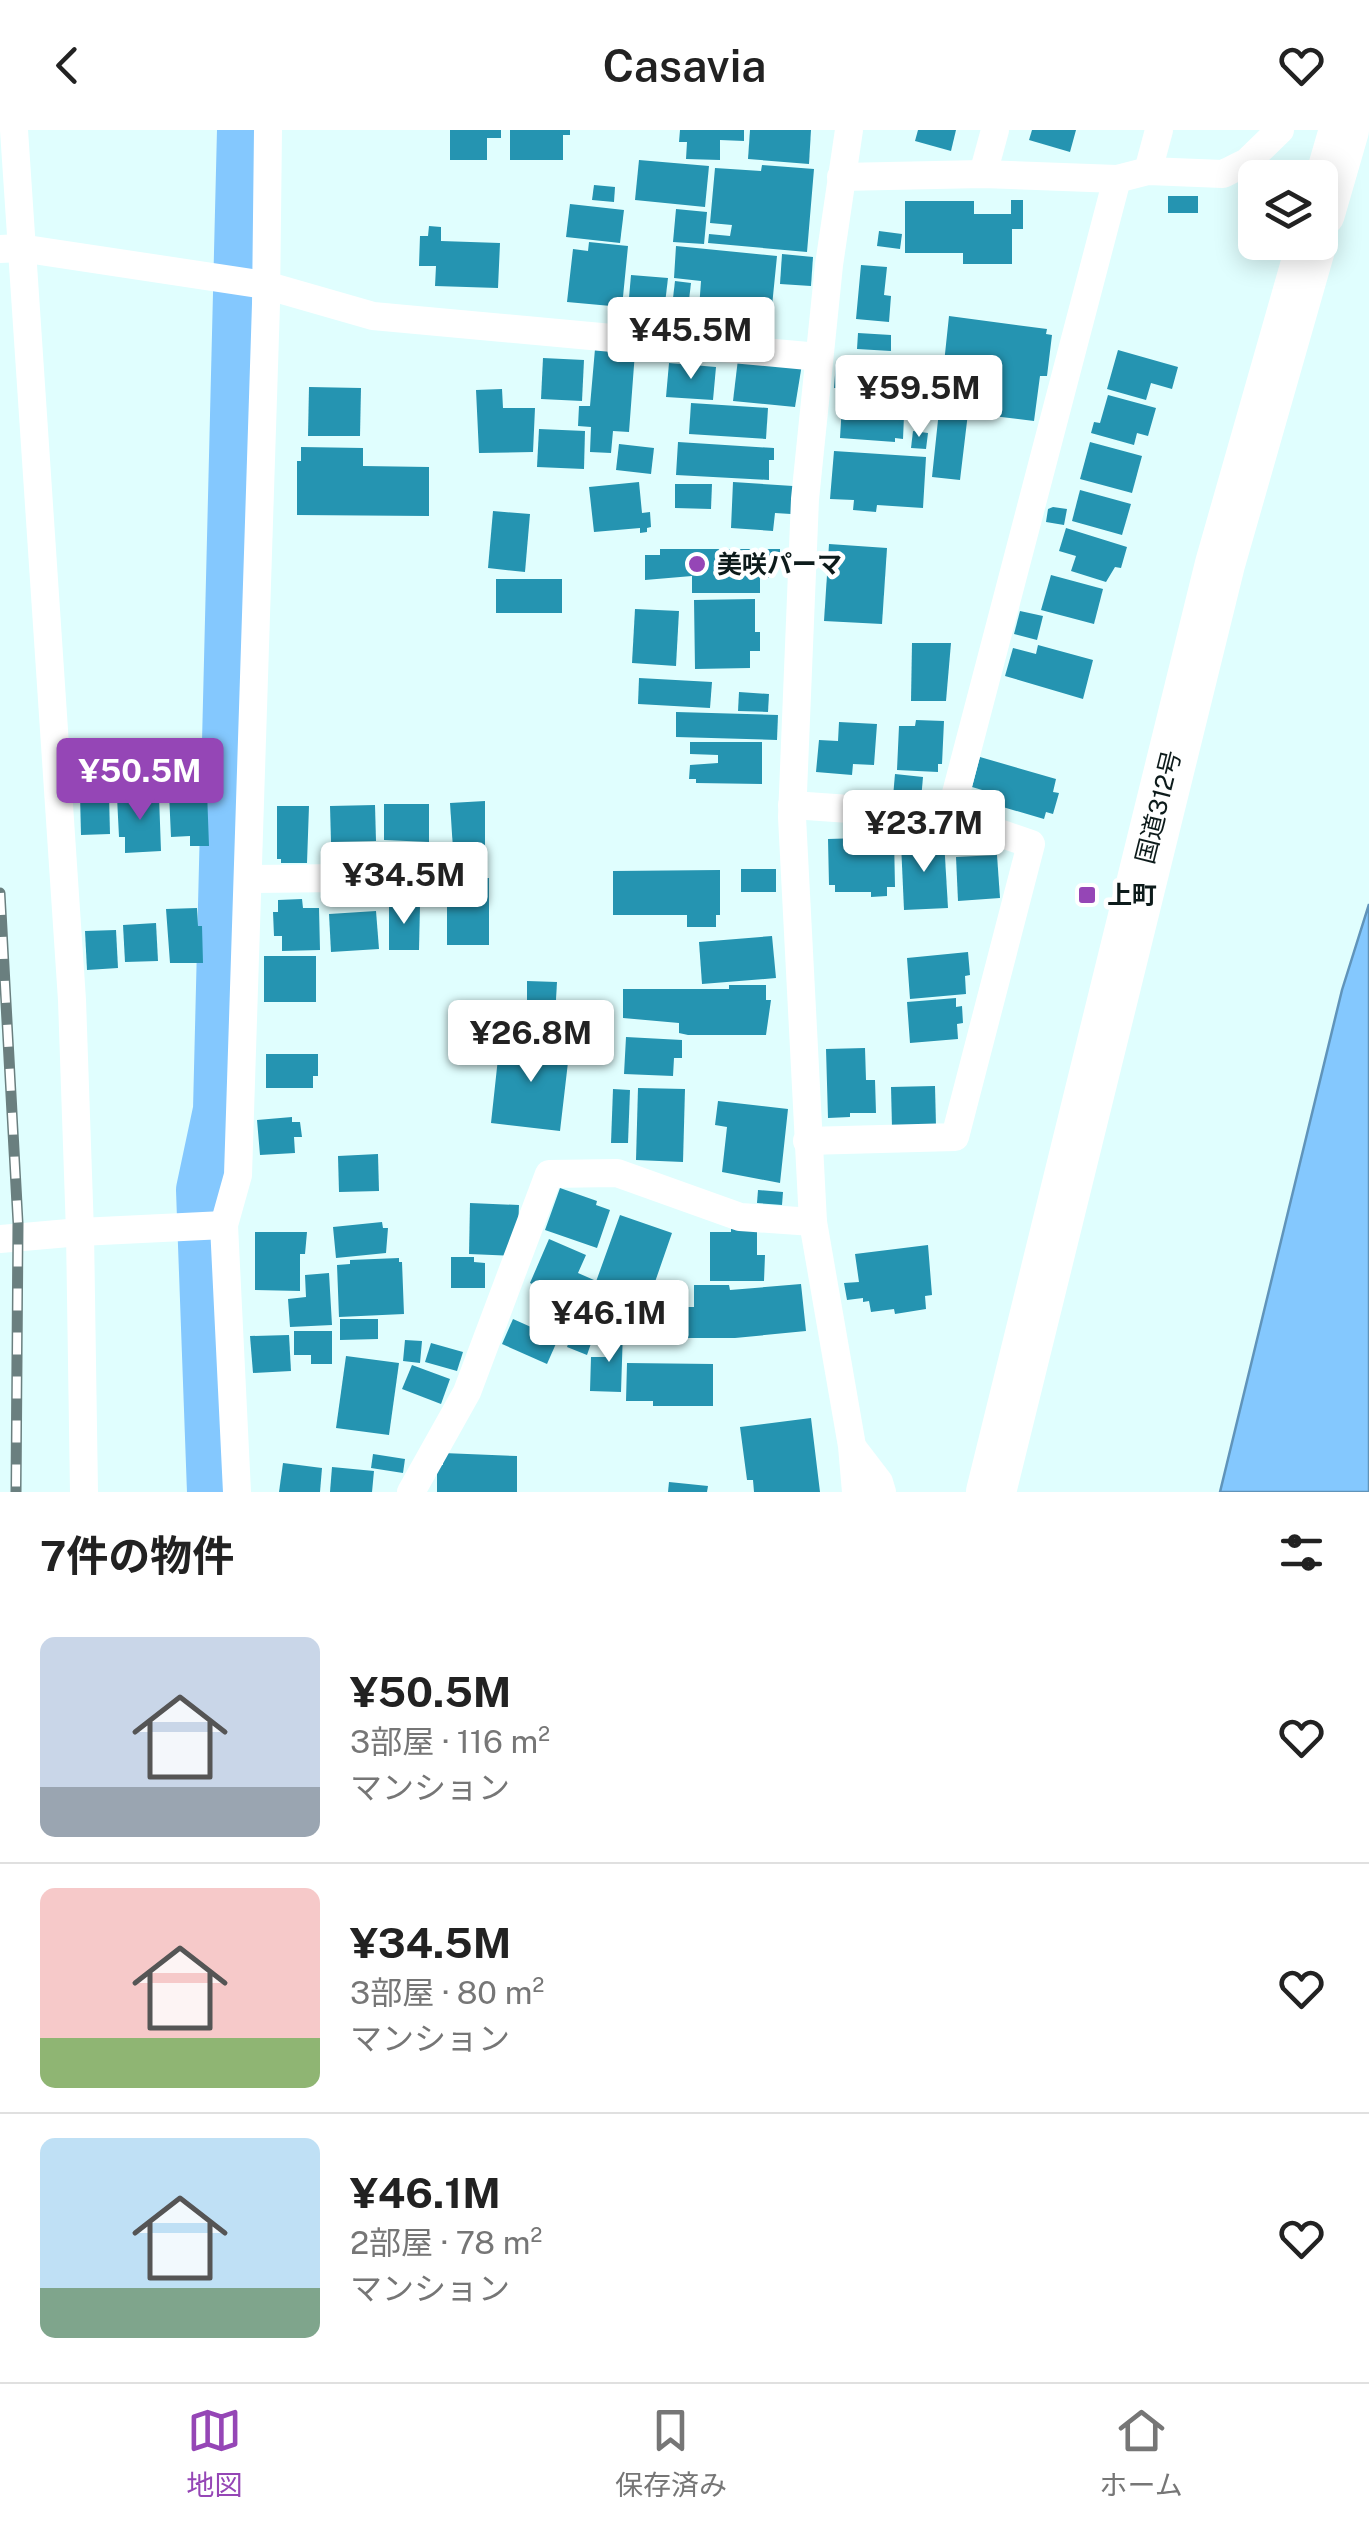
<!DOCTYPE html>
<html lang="ja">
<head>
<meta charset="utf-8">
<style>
  body { margin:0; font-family:"Public Sans","Noto Sans JP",sans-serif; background:#f2f2f2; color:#222; height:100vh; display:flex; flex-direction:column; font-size:38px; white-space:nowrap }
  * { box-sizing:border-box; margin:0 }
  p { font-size:32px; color:#767676 }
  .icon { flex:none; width:55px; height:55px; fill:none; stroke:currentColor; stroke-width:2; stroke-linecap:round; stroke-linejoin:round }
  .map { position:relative; height:1362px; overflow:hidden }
  .details { display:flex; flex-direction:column; background:#fff; flex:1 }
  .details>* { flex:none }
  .tools { position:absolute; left:1238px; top:30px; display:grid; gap:20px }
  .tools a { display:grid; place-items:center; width:100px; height:100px; border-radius:15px; background:#fff; box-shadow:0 5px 25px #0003; font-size:50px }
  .price { position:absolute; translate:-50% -85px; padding:0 22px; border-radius:10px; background:#fff; color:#222; font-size:32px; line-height:65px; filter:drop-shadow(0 2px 5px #0008) }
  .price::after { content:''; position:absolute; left:50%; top:60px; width:30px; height:22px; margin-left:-15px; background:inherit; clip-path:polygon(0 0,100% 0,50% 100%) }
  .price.on { background:#9546b6; color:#fff }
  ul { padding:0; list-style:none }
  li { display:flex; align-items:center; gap:30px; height:250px; padding:0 40px }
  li+li { border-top:2px solid #e0e0e0 }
  li span { display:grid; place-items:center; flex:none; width:280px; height:200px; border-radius:15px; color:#555 }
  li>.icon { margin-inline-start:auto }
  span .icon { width:120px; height:120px; fill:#fffc; stroke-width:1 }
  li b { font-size:42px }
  h2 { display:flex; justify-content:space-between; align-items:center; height:120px; padding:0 40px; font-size:42px }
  header { display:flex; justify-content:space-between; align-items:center; height:130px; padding:0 40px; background:#fff; font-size:45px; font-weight:600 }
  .dock { display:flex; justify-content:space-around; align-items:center; height:140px; border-top:2px solid #e0e0e0; background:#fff; font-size:28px; color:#767676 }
  .dock a { display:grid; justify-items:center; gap:5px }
  .dock .on { color:#9546b6 }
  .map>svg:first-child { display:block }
</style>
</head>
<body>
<header><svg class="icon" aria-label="back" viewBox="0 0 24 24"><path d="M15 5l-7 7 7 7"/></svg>Casavia<svg class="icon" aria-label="heart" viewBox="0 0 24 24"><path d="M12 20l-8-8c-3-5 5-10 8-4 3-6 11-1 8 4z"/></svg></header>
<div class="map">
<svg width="1369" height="1362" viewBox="0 0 1369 1362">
  <rect width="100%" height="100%" fill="#e0fefe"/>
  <!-- water -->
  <polygon fill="#84c8fe" stroke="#6094ba" stroke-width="2.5" points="1369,774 1369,1362 1220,1362 1342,860"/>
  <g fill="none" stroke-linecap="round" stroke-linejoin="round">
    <!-- river -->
    <polyline stroke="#84c8fe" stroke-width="58" points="216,1362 205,1060 222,980 246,0"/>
  </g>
  <!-- building -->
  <g fill="#2594b1">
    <polygon points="450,0 501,0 501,8 487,8 487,30 450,30"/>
    <polygon points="510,0 570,0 570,5 563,5 563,30 510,30"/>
    <polygon points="680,0 744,0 744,11 720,10 720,30 686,29 687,12 679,12"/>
    <polygon points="750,0 811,0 809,34 748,29"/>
    <polygon points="918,0 956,0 951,21 915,11"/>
    <polygon points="1032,0 1076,0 1070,22 1029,10"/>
    <polygon points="639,30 709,36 705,77 635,70"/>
    <polygon points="762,35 814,39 807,122 708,113 709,104 730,106 732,95 710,93 715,38 761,41"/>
    <polygon points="594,55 615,57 614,72 592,70"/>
    <rect x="1168" y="66" width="30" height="17"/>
    <polygon points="1011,70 1023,70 1023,99 1012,99 1012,134 963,134 963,123 905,123 905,71 974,71 974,84 1011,84"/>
    <polygon points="570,74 624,80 620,113 566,107"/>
    <polygon points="676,79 707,82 704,114 673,112"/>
    <polygon points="429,96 441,97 441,111 500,113 498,158 435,156 436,136 419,136 420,106 428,106"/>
    <polygon points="879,101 902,104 900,119 877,116"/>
    <polygon points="589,112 628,116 622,177 567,172 573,119 588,121"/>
    <polygon points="676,116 777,126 772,176 758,175 757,184 699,179 701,151 674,148"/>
    <polygon points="782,124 813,127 811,156 780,154"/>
    <polygon points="861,135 887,137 884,165 891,166 889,192 856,189"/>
    <polygon points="631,145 668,148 664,182 628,179"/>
    <polygon points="675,151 691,153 685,204 669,202"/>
    <polygon points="949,186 1047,199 1046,204 1052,205 1047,246 1040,246 1034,291 968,283 960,350 932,347"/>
    <polygon points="858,203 891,205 891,221 857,219"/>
    <polygon points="595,219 635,222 629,302 613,301 611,323 590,322 591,297 578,296 579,276 590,276"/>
    <polygon points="1118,220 1178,237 1172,259 1151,253 1146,270 1107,259"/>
    <polygon points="911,227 938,229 937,244 909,242"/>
    <polygon points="543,228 584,230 582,271 541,269"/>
    <polygon points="738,229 802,234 795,277 733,271"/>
    <polygon points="836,232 890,236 889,250 912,252 910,286 904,286 903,309 895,308 895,312 840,308 843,258 834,258"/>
    <polygon points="669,233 716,237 713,270 666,267"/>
    <polygon points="309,257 361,258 360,306 308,306"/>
    <polygon points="502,259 503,278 535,278 533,322 479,323 476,260"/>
    <polygon points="1108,265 1156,278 1148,306 1137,303 1134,315 1091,303 1094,292 1100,293"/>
    <polygon points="691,273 768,278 766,309 689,304"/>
    <polygon points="539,299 585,301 584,339 537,337"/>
    <polygon points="913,301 928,303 926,319 911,318"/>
    <polygon points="678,312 774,318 774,330 769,330 769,350 676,345"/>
    <polygon points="1090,312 1142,326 1132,363 1080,349"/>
    <polygon points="619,314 654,318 651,344 616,340"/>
    <polygon points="301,317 363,318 363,336 429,337 429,386 297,385 297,331 301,331"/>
    <polygon points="834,321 926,327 923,378 877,375 876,382 853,380 854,370 830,369"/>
    <polygon points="639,352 642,383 650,382 651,397 647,398 647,402 640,403 640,398 594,402 589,357"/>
    <polygon points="733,352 793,356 791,384 775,383 773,401 731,398"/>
    <polygon points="675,354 712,354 711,379 675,378"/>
    <polygon points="1080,360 1131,374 1122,405 1072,391"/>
    <polygon points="1053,377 1067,379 1064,395 1046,392 1048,379"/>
    <polygon points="493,381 530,384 525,442 488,438"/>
    <polygon points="1066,398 1127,417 1121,438 1115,437 1106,452 1071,441 1076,426 1059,421"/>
    <polygon points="829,414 887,418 882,494 824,491"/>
    <polygon points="660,419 780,419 780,435 769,435 769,448 760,448 760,463 692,463 692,446 645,450 645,425 660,425"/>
    <polygon points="1051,445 1103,459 1094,494 1041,480"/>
    <rect x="496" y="449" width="66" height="34"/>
    <polygon points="755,469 755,502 760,502 760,521 750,521 750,538 695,539 694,470"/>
    <polygon points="635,479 679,481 676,536 632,533"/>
    <polygon points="1020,481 1043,486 1037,510 1014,504"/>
    <polygon points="912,513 951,513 946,571 911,571"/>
    <polygon points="1038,515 1093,530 1083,569 1005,546 1013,518 1036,524"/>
    <polygon points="639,548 712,552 710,578 638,574"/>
    <polygon points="739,562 769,564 768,582 738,581"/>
    <polygon points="676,582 778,585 777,610 676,607"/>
    <polygon points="916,590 944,591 942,634 938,634 938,642 897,640 899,596 915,596"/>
    <polygon points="839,592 877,594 874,635 853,634 852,645 816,642 819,610 838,611"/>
    <polygon points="690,612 762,612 762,654 696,653 696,649 689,649 690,635 718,633 718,625 690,624"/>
    <polygon points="980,627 1056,649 1053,662 1059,663 1053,684 1046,682 1044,689 996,675 999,665 972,657"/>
    <polygon points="895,644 923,647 921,670 893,667"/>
    <polygon points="207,661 209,716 190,716 190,706 171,707 169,663"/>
    <polygon points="109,664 110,704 81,705 80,665"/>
    <polygon points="159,666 161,721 125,723 125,707 119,707 117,667"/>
    <polygon points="485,671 485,717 453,719 450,673"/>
    <polygon points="384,674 429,674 429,712 384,710"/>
    <polygon points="375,675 376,711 331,712 330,676"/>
    <polygon points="277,676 309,676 307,733 281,733 281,729 277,729"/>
    <polygon points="894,707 895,757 887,757 887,766 871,767 871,762 835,762 835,755 829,755 828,709"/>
    <polygon points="944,710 948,778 904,780 901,713"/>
    <polygon points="997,725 1000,768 958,771 956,727"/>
    <rect x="741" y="739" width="35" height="23"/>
    <polygon points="720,740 720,785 716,785 716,797 687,797 687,785 613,785 613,741"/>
    <polygon points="454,748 489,748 489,815 447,815 447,771 454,771"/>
    <polygon points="302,769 303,778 319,778 320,820 282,821 282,806 274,806 273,782 278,782 278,770"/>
    <polygon points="389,775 420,775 419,820 389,820"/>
    <polygon points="197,778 198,796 202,796 203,833 170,833 166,779"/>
    <polygon points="376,781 379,819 331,822 329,784"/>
    <polygon points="156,793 158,831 125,832 123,795"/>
    <polygon points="116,800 118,838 87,840 85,801"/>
    <polygon points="772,806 776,848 702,854 699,812"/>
    <polygon points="968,822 970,845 965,846 966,864 910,869 907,828"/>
    <rect x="264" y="826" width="52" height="46"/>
    <polygon points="527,851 557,852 554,905 527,904"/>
    <polygon points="729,855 766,855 766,870 771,870 766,905 688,905 679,903 679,893 623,888 623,859 729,859"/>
    <polygon points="956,868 956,877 962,876 963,893 957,894 958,909 910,913 907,872"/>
    <polygon points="626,907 682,910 682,928 674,928 673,946 624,944"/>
    <polygon points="510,908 570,915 560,1001 491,993 499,919 509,920"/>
    <polygon points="865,918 866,950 875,950 876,983 850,983 850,987 828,988 826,919"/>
    <polygon points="266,924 318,924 318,946 313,946 313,958 266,958"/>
    <polygon points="935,956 936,996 892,998 891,957"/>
    <polygon points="638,958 685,959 683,1032 636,1030"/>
    <polygon points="613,959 630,960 628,1013 611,1013"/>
    <polygon points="718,971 788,979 780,1053 722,1042 727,997 715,995"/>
    <polygon points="292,987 292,992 300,992 302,1007 294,1007 295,1023 260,1025 257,990"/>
    <polygon points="378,1024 379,1061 339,1062 338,1026"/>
    <polygon points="560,1058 597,1071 596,1075 610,1080 597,1118 545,1100"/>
    <polygon points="758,1060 783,1062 782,1075 757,1073"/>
    <polygon points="470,1073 519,1075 517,1126 469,1124"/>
    <polygon points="620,1085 672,1103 647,1175 636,1171 635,1175 593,1160"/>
    <polygon points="382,1092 383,1098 388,1098 386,1123 336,1128 333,1097"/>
    <polygon points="731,1099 757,1099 757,1125 765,1125 764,1151 710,1151 710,1102 731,1102"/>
    <polygon points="255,1102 307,1102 305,1124 300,1124 300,1161 255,1160"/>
    <polygon points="549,1109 586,1125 578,1143 594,1150 577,1188 549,1176 554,1164 530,1153"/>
    <polygon points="928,1115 932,1165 925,1166 926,1179 895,1184 894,1179 871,1182 869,1171 863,1172 863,1168 847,1170 844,1153 859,1152 855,1124"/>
    <polygon points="451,1127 474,1127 474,1132 485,1133 485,1158 451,1158"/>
    <polygon points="399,1128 399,1132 402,1132 404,1184 339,1187 337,1135 350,1134 350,1130"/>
    <polygon points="329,1143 332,1195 290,1197 288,1169 306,1167 305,1145"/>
    <polygon points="801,1154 806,1201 735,1208 687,1208 688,1177 694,1177 694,1155 729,1155 730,1160"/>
    <polygon points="588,1176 597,1179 592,1191 583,1188"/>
    <polygon points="561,1186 596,1199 587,1225 567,1217 570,1209 554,1204"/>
    <polygon points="340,1189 378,1189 378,1209 340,1210"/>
    <polygon points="513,1189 558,1209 547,1234 502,1214"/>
    <polygon points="607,1200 623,1200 621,1262 590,1261 591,1227 606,1227"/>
    <polygon points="294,1201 332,1201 332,1234 311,1234 311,1225 294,1225"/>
    <polygon points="289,1205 291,1241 253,1243 250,1206"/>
    <rect x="626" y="1205" width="35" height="7"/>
    <polygon points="405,1210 422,1211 420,1233 403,1231"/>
    <polygon points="431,1213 463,1222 457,1241 425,1232"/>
    <polygon points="346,1226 399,1233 389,1305 336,1298"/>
    <polygon points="627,1233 713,1234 713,1276 653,1276 653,1271 626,1271"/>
    <polygon points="412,1235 450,1249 441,1274 402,1259"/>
    <polygon points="811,1288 820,1362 754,1362 753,1350 747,1350 740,1297"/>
    <polygon points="443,1323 517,1326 517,1362 437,1362 437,1335 443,1335"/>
    <polygon points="373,1324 405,1329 403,1343 371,1338"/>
    <polygon points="283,1333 322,1338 320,1362 279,1362"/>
    <polygon points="332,1337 374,1341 372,1362 330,1362"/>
    <polygon points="669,1352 708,1356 707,1362 668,1362"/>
  </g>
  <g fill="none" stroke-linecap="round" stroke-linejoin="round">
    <!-- street -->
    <g stroke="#fff" stroke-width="28">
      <polyline points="14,0 72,870 80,1102 84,1362"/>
      <polyline points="849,0 829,135 805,369 792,687 813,1092 852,1316 856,1362"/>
      <polyline points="1148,41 1159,0"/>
      <polyline points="983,44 995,0"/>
      <polyline points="841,47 983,44 1117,49 1148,41 1223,44 1247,32 1280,0"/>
      <polyline points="0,119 20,118 265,155 373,186 819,227"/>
      <polyline points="792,675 950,686 1031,714 955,1007 807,1011"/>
      <polyline points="950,686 1117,49"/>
      <polyline points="248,749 428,747"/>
      <polyline points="0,1109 80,1102 224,1095"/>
      <polyline points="853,1318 879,1352 882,1362"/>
      <polyline points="237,1362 224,1095 238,1045 266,174 268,0"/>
      <polyline points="411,1362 467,1262 549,1044 617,1043 740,1087 813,1092"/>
    </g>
    <!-- highway -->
    <g stroke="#fff" stroke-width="50">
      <polyline points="1320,83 1344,0"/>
      <polyline points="991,1362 1220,434 1312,112"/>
    </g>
    <defs>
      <polyline id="rail" points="0,763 18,1093 16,1362"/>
    </defs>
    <!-- rail casing -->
    <use href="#rail" stroke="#6a7f7f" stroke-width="11"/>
    <!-- rail -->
    <use href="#rail" stroke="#fff" stroke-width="8" stroke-dasharray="22" stroke-linecap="butt"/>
  </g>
  <!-- markers -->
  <g fill="#9546b6" stroke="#fff" stroke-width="4">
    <circle cx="697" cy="434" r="10"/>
    <rect x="1077" y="755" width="20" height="20" rx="5"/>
  </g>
  <g text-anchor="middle" stroke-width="9" stroke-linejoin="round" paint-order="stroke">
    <!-- poi labels -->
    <g font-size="25" font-weight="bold" fill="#0d1b1b" stroke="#fff" text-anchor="start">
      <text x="717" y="443">美咲パーマ</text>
      <text x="1107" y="774">上町</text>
    </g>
    <!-- street labels -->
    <g font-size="25" fill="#0d1b1b" stroke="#fff">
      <text transform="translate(1158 677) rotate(-76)" y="9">国道312号</text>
    </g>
  </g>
</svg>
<div class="tools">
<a><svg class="icon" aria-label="layers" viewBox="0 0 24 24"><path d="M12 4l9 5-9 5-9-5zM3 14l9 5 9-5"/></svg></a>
</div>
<b class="price" style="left:691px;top:252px">¥45.5M</b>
<b class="price" style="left:919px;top:310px">¥59.5M</b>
<b class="price on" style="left:140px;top:693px">¥50.5M</b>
<b class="price" style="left:924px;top:745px">¥23.7M</b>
<b class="price" style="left:404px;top:797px">¥34.5M</b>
<b class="price" style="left:531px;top:955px">¥26.8M</b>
<b class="price" style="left:609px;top:1235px">¥46.1M</b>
</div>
<section class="details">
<h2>7件の物件<svg class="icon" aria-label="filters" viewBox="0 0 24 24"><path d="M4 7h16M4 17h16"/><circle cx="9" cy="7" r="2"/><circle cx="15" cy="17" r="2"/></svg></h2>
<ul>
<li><span style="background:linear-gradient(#c9d6e8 75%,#9aa5b1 0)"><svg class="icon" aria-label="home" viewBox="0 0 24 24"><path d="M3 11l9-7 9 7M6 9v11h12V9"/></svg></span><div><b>¥50.5M</b><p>3部屋 · 116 m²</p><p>マンション</p></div><svg class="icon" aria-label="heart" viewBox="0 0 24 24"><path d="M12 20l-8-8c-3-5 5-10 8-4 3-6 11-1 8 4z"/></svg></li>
<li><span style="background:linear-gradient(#f6c9c9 75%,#8fb573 0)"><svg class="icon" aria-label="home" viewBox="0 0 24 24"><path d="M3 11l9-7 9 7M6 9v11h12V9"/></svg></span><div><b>¥34.5M</b><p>3部屋 · 80 m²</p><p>マンション</p></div><svg class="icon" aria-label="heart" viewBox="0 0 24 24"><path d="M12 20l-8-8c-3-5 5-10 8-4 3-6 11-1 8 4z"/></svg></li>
<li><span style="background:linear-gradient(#bfe0f5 75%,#7fa58c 0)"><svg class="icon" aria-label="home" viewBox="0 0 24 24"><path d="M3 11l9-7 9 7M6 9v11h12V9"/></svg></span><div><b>¥46.1M</b><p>2部屋 · 78 m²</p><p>マンション</p></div><svg class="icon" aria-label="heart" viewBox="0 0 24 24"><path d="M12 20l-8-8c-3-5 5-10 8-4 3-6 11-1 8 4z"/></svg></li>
</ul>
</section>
<nav class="dock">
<a class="on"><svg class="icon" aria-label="map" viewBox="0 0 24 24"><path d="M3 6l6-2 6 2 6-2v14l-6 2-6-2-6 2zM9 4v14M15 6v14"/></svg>地図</a>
<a><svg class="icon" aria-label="saved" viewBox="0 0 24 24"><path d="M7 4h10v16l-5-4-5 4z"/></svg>保存済み</a>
<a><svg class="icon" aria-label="home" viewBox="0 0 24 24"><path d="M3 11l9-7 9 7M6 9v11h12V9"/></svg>ホーム</a>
</nav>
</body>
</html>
